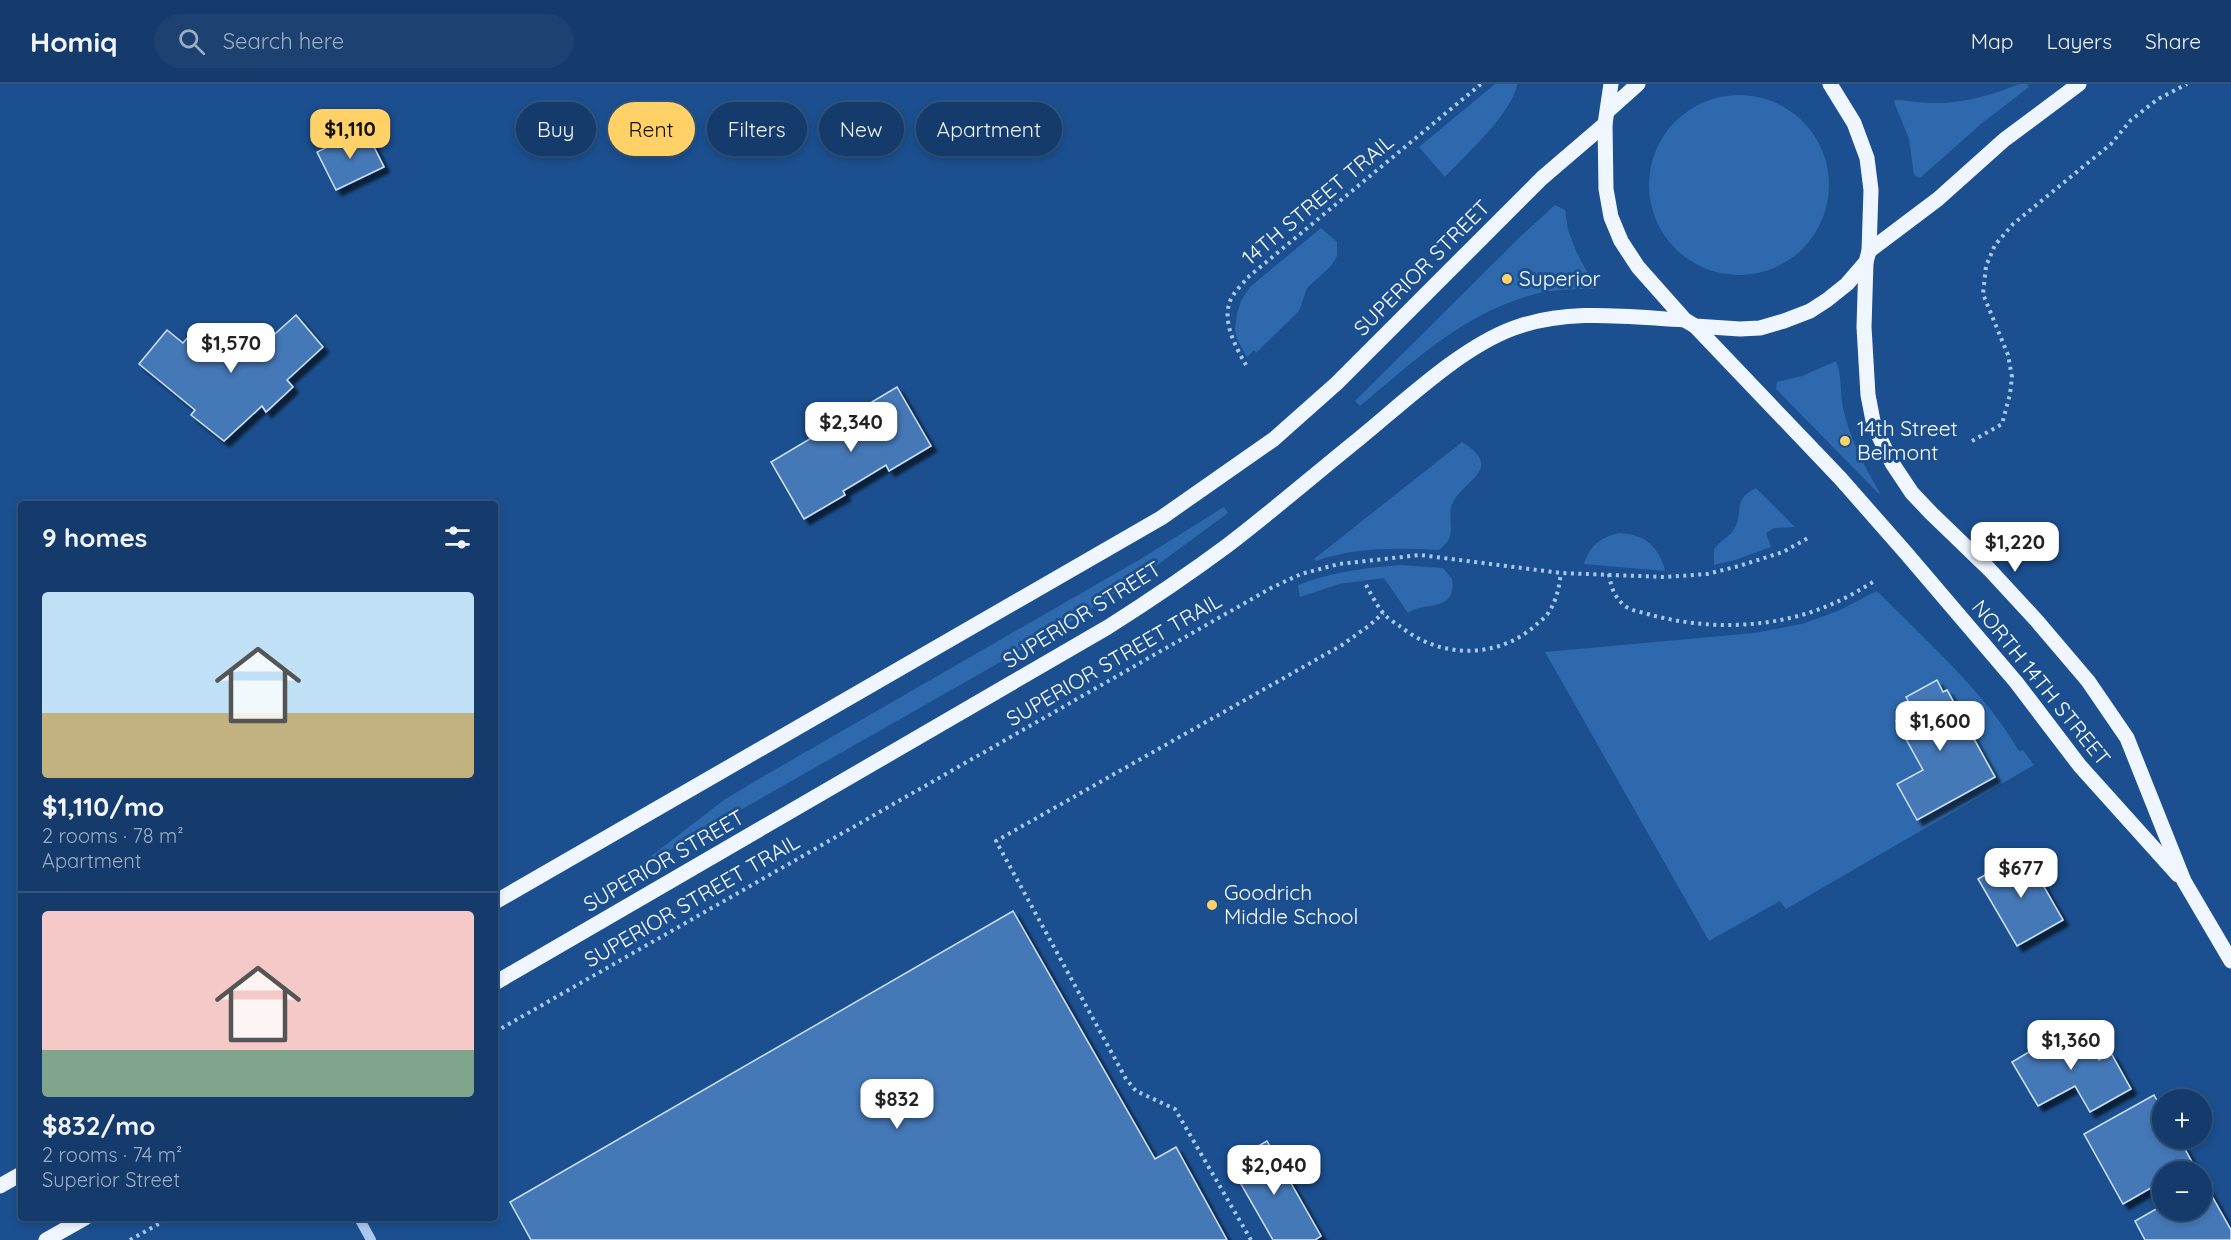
<!DOCTYPE html>
<html lang="en">
<head>
<meta charset="utf-8">
<style>
  body { margin:0; font-family:Quicksand,sans-serif; background:#1d4271; color:#f1f3f6; height:100vh; display:flex; flex-direction:column; font-size:22px; white-space:nowrap }
  * { box-sizing:border-box; margin:0 }
  p { font-size:20px; color:#9dadc1 }
  .icon { flex:none; width:33px; height:33px; fill:none; stroke:currentColor; stroke-width:2; stroke-linecap:round; stroke-linejoin:round }
  .map { position:relative; flex:1; overflow:hidden }
  .sheet { position:absolute; left:18px; top:417px; width:480px; height:720px; display:flex; flex-direction:column; background:#143b6b; border-radius:6px; box-shadow:0 3px 9px #0003,0 0 0 2px #33557e }
  .sheet>* { flex:none }
  .banner { position:absolute; left:516px; top:18px; width:570px; height:54px; display:flex; gap:12px }
  .controls { position:absolute; left:2152px; top:1005px; display:grid; gap:12px }
  .controls a { display:grid; place-items:center; width:60px; height:60px; border-radius:50%; background:#143b6b; box-shadow:0 3px 9px #0003,0 0 0 2px #33557e; font-size:30px }
  .price { position:absolute; translate:-50% -51px; padding:0 14px; border-radius:12px; background:#fff; color:#222; font-size:20px; line-height:39px; filter:drop-shadow(0 2px 3px #0008) }
  .price::after { content:''; position:absolute; left:50%; top:36px; width:18px; height:14px; margin-left:-9px; background:inherit; clip-path:polygon(0 0,100% 0,50% 100%) }
  .price.selected { background:#ffd166; color:#111 }
  ul { padding:0; list-style:none }
  li { display:grid; align-content:center; gap:12px; height:318px; padding:0 24px }
  li+li { border-top:2px solid #33557e }
  li span { display:grid; place-items:center; height:186px; border-radius:6px; color:#555 }
  li>.icon { margin-inline-start:auto }
  span .icon { width:108px; height:108px; fill:#fffc; stroke-width:1 }
  li b { font-size:26px }
  h2 { display:flex; justify-content:space-between; align-items:center; height:72px; padding:0 24px; font-size:26px }
  .tag { padding:0 21px; border-radius:27px; background:#143b6b; box-shadow:0 3px 9px #0003,0 0 0 2px #33557e; font-size:21px; line-height:54px }
  .tag.selected { background:#ffd166; color:#111 }
  header { display:flex; align-items:center; gap:36px; box-sizing:border-box; height:84px; padding:0 30px; background:#143b6b; border-bottom:2px solid #33557e }
  header strong { font-size:28px }
  nav { display:flex; gap:33px; margin-inline-start:auto; font-size:21px }
  .search { width:420px; height:54px; background:#1d4271; display:flex; align-items:center; gap:15px; box-sizing:border-box; padding:0 21px; border-radius:33px; color:#9dadc1; font-size:22px }
  .map>svg:first-child { display:block }
</style>
</head>
<body>
<header>
<strong>Homiq</strong>
<div class="search"><svg class="icon" aria-label="search" viewBox="0 0 24 24"><circle cx="10" cy="10" r="6"/><path d="M15 15l6 6"/></svg>Search here</div>
<nav><a>Map</a><a>Layers</a><a>Share</a></nav>
</header>
<div class="map">
<svg width="2231" height="1156" viewBox="0 0 2231 1156">
  <defs>
    <filter id="shadow"><feDropShadow dx="5.5" dy="5.5" stdDeviation="1.5" flood-color="#0009"/></filter>
  </defs>
  <rect width="100%" height="100%" fill="#1b4f8f"/>
  <!-- green -->
  <g fill="#2e69ad">
    <path d="M 1495,0 L 1517,0 C 1514,27 1464,73 1445,93 L 1419,63 Z"/>
    <path d="M 2019,0 L 2027,0 L 2029,3 L 1981,40 L 1920,94 L 1914,91 L 1909,55 L 1894,18 L 1895,16 C 1907,16 1920,19 1932,19 C 1961,20 1993,11 2019,0 Z"/>
    <circle cx="1739" cy="101" r="90"/>
    <path d="M 1555,121 L 1565,126 L 1568,146 L 1576,167 L 1596,205 C 1576,205 1555,205 1536,210 C 1466,227 1414,277 1360,322 L 1355,317 L 1522,151 Z"/>
    <polygon points="1321,144 1337,158 1337,172 1331,182 1307,204 1299,227 1256,269 1254,266 1247,273 1237,255 1235,246 1237,230 1241,217 1250,203"/>
    <path d="M 1836,277 C 1842,290 1840,309 1843,324 C 1850,355 1864,382 1880,409 L 1879,410 L 1776,305 L 1777,298 L 1802,292 Z"/>
    <path d="M 1462,358 C 1509,387 1456,398 1451,424 C 1448,443 1458,451 1439,466 C 1397,464 1356,463 1316,477 L 1314,475 Z"/>
    <path d="M 1756,404 L 1795,443 L 1774,444 L 1766,449 L 1771,463 L 1735,476 L 1714,481 L 1714,465 C 1719,458 1727,454 1732,448 C 1747,428 1729,418 1756,404 Z"/>
    <polygon points="1224,423 1228,429 1145,490 1067,540 644,781 642,779 724,716 757,696 1144,473"/>
    <path d="M 1619,449 C 1644,450 1659,462 1665,487 L 1584,480 C 1589,462 1601,453 1619,449 Z"/>
    <path d="M 1400,481 L 1443,484 L 1452,495 C 1457,529 1425,517 1408,529 L 1384,494 L 1339,500 L 1300,513 L 1298,501 C 1332,488 1364,484 1400,481 Z"/>
    <path d="M 1877,507 C 1924,555 1986,609 2019,667 L 2023,666 L 2034,681 L 1786,825 L 1780,817 L 1709,857 L 1545,568 L 1754,549 L 1802,540 L 1838,527 Z"/>
  </g>
  <!-- building -->
  <g fill="#4478b7" stroke="#cfe3fa" stroke-width="1.5" filter="url(#shadow)">
    <polygon points="365,45 384,83 336,106 317,68"/>
    <polygon points="296,231 323,263 287,296 293,303 266,328 262,322 224,357 191,331 195,326 139,280 167,246 183,259 194,246 220,267 222,265 237,277 254,262 258,265"/>
    <polygon points="897,303 931,362 889,387 886,381 843,407 845,411 804,435 771,378"/>
    <polygon points="1937,596 1943,608 1947,606 1995,693 1917,736 1897,700 1923,686 1896,637 1914,628 1906,613"/>
    <polygon points="2024,768 2063,836 2017,862 1978,795"/>
    <polygon points="1013,827 1155,1075 1176,1063 1227,1156 531,1156 510,1118"/>
    <polygon points="2078,939 2099,976 2111,969 2131,1005 2090,1028 2075,1002 2038,1022 2012,978"/>
    <polygon points="2154,1011 2163,1027 2163,1054 2179,1054 2193,1080 2180,1088 2163,1088 2163,1097 2123,1120 2084,1050"/>
    <polygon points="1267,1057 1321,1152 1315,1156 1273,1156 1229,1079"/>
    <polygon points="2204,1098 2231,1146 2231,1156 2145,1156 2135,1137 2163,1121 2163,1126 2202,1126 2202,1099"/>
  </g>
  <g fill="none" stroke-linecap="round" stroke-linejoin="round">
    <!-- path -->
    <g stroke="#a9c9ee" stroke-width="4" stroke-dasharray="3 4.5" stroke-linecap="butt">
      <path d="M 1246,281 C 1235,262 1220,234 1232,213 C 1236,206 1243,200 1247,194 L 1481,0"/>
      <polyline points="1972,357 2002,340 2010,310 2012,293 2008,271 1983,210 1986,182 1995,161 2013,140 2111,60 2131,36 2158,15 2187,0"/>
      <path d="M 1609,490 C 1611,503 1614,513 1625,522 C 1631,527 1643,528 1651,531 C 1701,544 1755,545 1805,530 C 1831,522 1853,511 1876,496"/>
      <path d="M 1366,501 C 1371,510 1376,520 1383,529 C 1387,534 1395,539 1401,543 C 1441,575 1498,575 1536,541 C 1540,537 1546,533 1549,528 C 1557,515 1559,503 1561,489"/>
      <polyline points="495,948 1271,504 1301,490 1339,480 1420,471 1561,489 1664,493 1707,490 1739,482 1783,468 1808,454"/>
      <polyline points="130,1156 169,1134"/>
      <polyline points="1251,1156 1175,1025 1136,1007 1126,995 996,757 1342,561 1370,541 1383,529"/>
    </g>
    <!-- minor -->
    <polyline stroke="#a9c9ee" stroke-width="10" points="359,1134 371,1156"/>
    <!-- major -->
    <g stroke="#f0f6ff" stroke-width="15">
      <polyline points="1611,0 1605,40 1606,105 1611,133 1621,157 1638,183 1685,236 1695,242 1740,245 1760,244 1784,237 1810,227 1827,216 1847,200 1866,178 1869,167 1871,106 1867,74 1854,39 1830,0"/>
      <polyline points="1609,26 1638,0"/>
      <polyline points="1869,167 1938,115 2004,56 2079,0"/>
      <polyline points="1866,178 1864,243 1868,311 1874,342 1892,379 1912,409 1930,428 1989,485 2037,537 2088,597 2127,654 2184,797 2231,877"/>
      <polyline points="1695,242 1840,394 1906,469 2016,598 2080,682 2178,791"/>
      <polyline points="495,818 1161,434 1274,355 1337,299 1542,94 1605,40"/>
      <path d="M 495,899 L 1108,543 C 1149,517 1189,490 1228,461 C 1271,428 1313,392 1355,358 C 1401,321 1459,264 1514,244 C 1569,224 1628,233 1685,236"/>
      <polyline points="0,1102 21,1090"/>
      <polyline points="46,1156 85,1134"/>
    </g>
  </g>
  <!-- markers -->
  <g fill="#ffd166" stroke="#1b4f8f" stroke-width="2">
    <circle cx="1507" cy="195" r="6"/>
    <circle cx="1845" cy="357" r="6"/>
    <circle cx="1212" cy="821" r="6"/>
  </g>
  <g text-anchor="middle" stroke-width="6" stroke-linejoin="round" paint-order="stroke">
    <!-- street labels -->
    <g font-size="21" fill="#fff" stroke="#1b4f8f">
      <text transform="translate(1318 116) rotate(-40)" y="7">14TH STREET TRAIL</text>
      <text transform="translate(1422 184) rotate(-45)" y="7">SUPERIOR STREET</text>
      <text transform="translate(1082 531) rotate(-32)" y="7">SUPERIOR STREET</text>
      <text transform="translate(1114 576) rotate(-30)" y="7">SUPERIOR STREET TRAIL</text>
      <text transform="translate(2041 599) rotate(51)" y="7">NORTH 14TH STREET</text>
      <text transform="translate(664 777) rotate(-30)" y="7">SUPERIOR STREET</text>
      <text transform="translate(692 817) rotate(-30)" y="7">SUPERIOR STREET TRAIL</text>
    </g>
    <!-- poi labels -->
    <g font-size="21" fill="#fff" stroke="#1b4f8f" text-anchor="start">
      <text x="1519" y="202">Superior</text>
      <text x="1857" y="352">14th Street<tspan x="1857" dy="24">Belmont</tspan></text>
      <text x="1224" y="816">Goodrich<tspan x="1224" dy="24">Middle School</tspan></text>
    </g>
  </g>
</svg>
<div class="controls">
<a>+</a>
<a>−</a>
</div>
<b class="price selected" style="left:350px;top:76px">$1,110</b>
<b class="price" style="left:231px;top:290px">$1,570</b>
<b class="price" style="left:851px;top:369px">$2,340</b>
<b class="price" style="left:2015px;top:489px">$1,220</b>
<b class="price" style="left:1940px;top:668px">$1,600</b>
<b class="price" style="left:2021px;top:815px">$677</b>
<b class="price" style="left:2071px;top:987px">$1,360</b>
<b class="price" style="left:897px;top:1046px">$832</b>
<b class="price" style="left:1274px;top:1112px">$2,040</b>
<div class="banner">
<a class="tag">Buy</a>
<a class="tag selected">Rent</a>
<a class="tag">Filters</a>
<a class="tag">New</a>
<a class="tag">Apartment</a>
</div>
<section class="sheet">
<h2>9 homes<svg class="icon" aria-label="filters" viewBox="0 0 24 24"><path d="M4 7h16M4 17h16"/><circle cx="9" cy="7" r="2"/><circle cx="15" cy="17" r="2"/></svg></h2>
<ul>
<li><span style="background:linear-gradient(#bfe0f5 65%,#c2b280 0)"><svg class="icon" aria-label="home" viewBox="0 0 24 24"><path d="M3 11l9-7 9 7M6 9v11h12V9"/></svg></span><div><b>$1,110/mo</b><p>2 rooms · 78 m²</p><p>Apartment</p></div></li>
<li><span style="background:linear-gradient(#f6c9c9 75%,#7fa58c 0)"><svg class="icon" aria-label="home" viewBox="0 0 24 24"><path d="M3 11l9-7 9 7M6 9v11h12V9"/></svg></span><div><b>$832/mo</b><p>2 rooms · 74 m²</p><p>Superior Street</p></div></li>
</ul>
</section>
</div>
</body>
</html>
